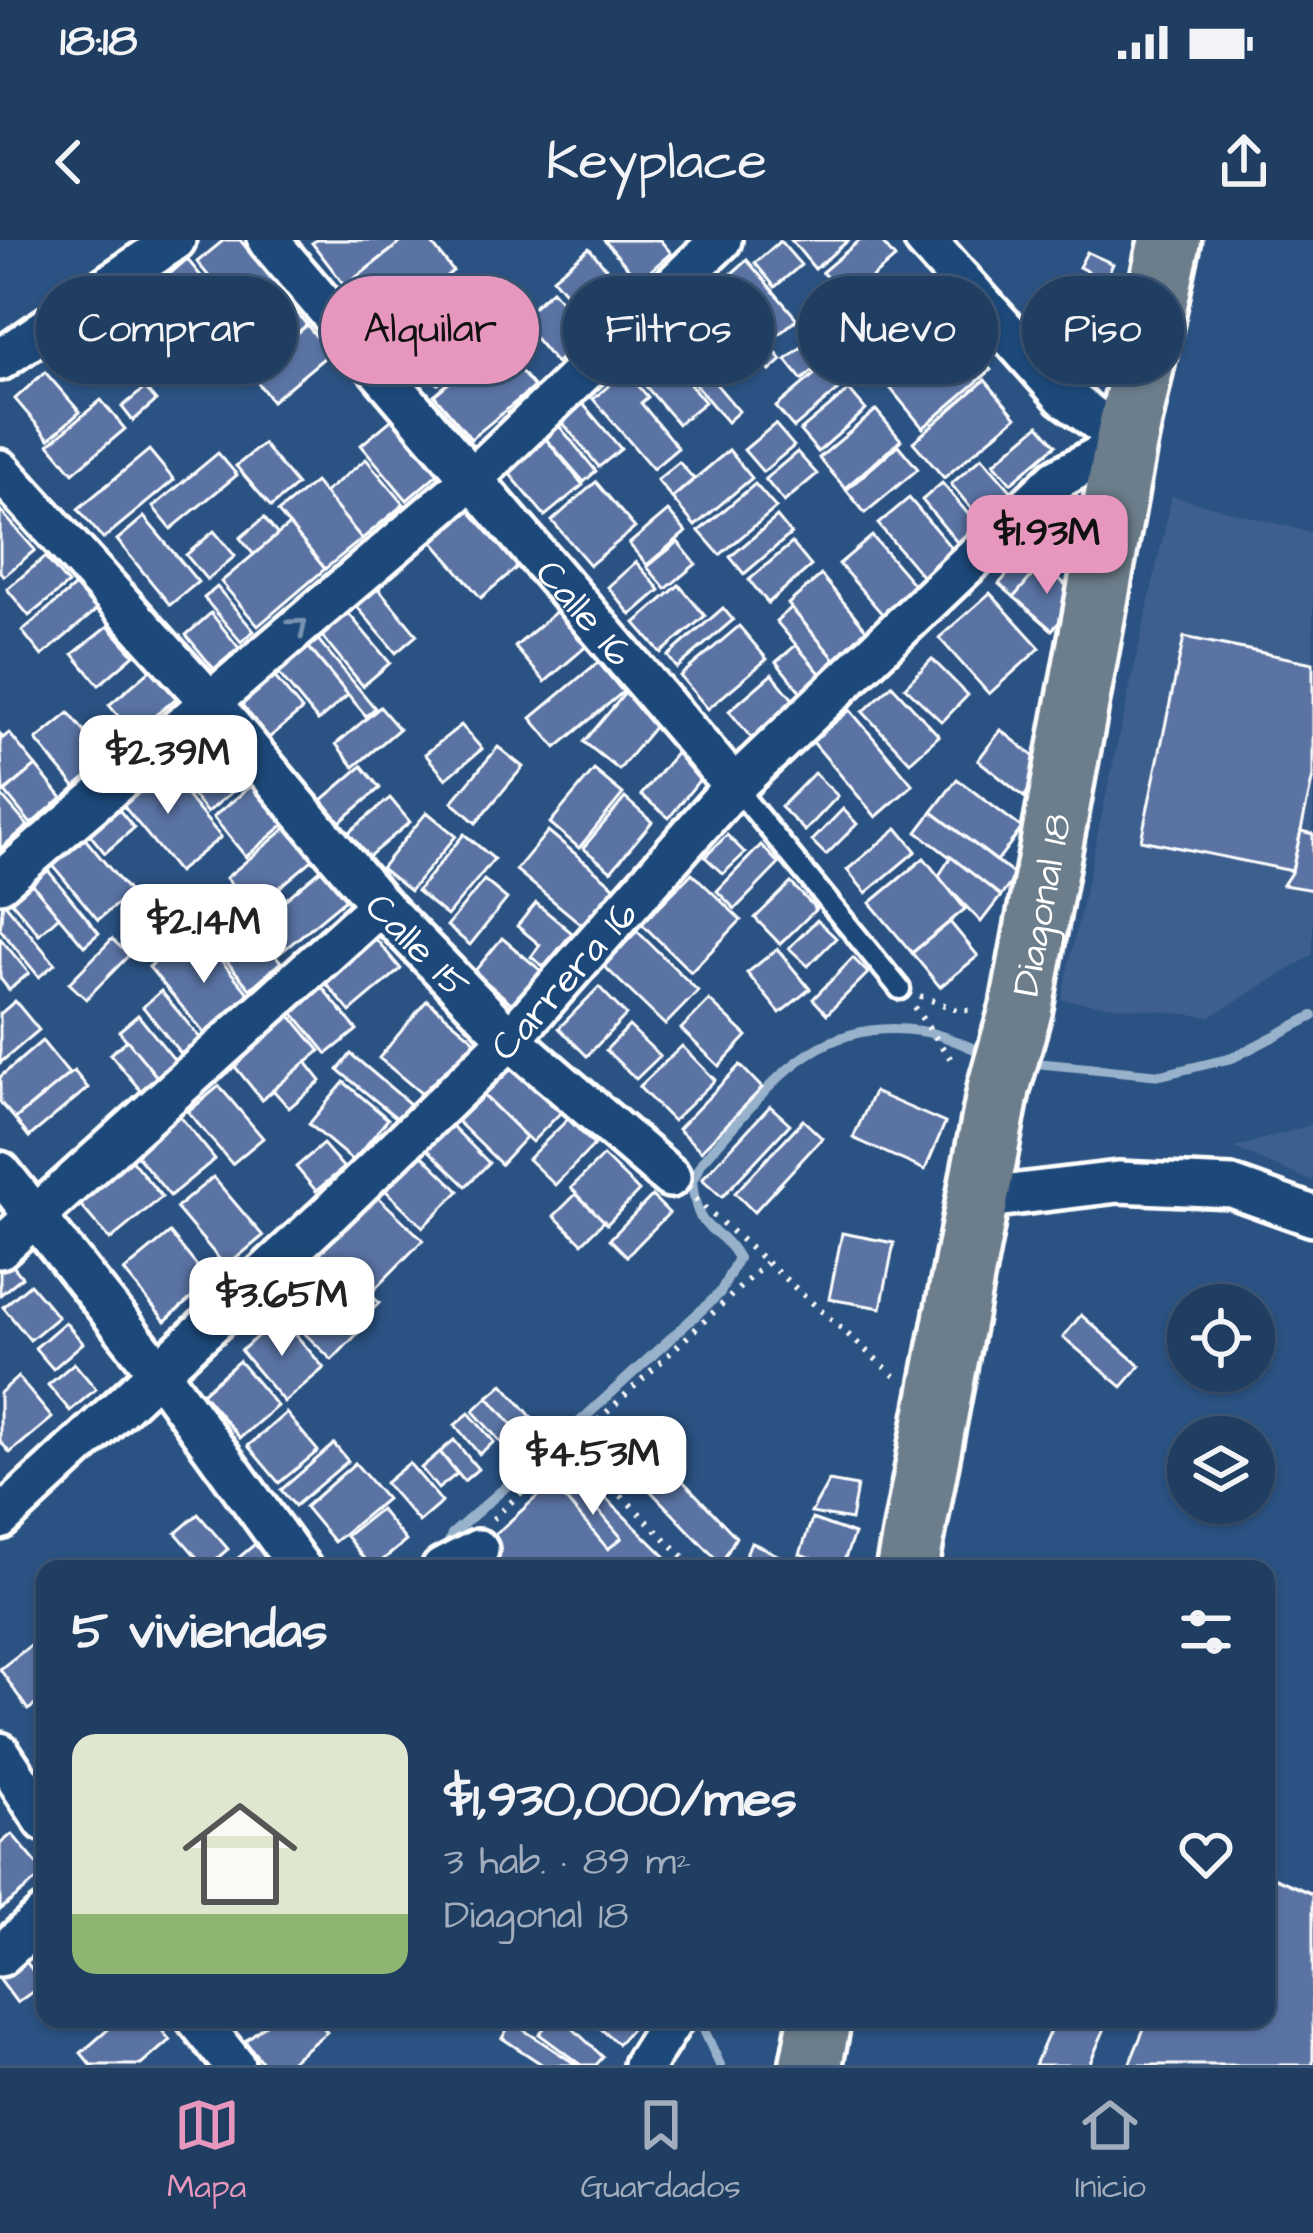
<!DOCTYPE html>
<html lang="es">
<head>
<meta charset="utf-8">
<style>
  body { margin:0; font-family:"Architects Daughter",sans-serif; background:#284568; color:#f1f3f6; height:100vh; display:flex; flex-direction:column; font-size:45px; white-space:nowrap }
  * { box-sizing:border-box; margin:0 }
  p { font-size:39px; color:#a2aebe }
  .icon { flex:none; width:66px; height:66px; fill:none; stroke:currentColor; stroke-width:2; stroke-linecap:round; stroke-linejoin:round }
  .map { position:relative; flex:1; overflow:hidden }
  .drawer { position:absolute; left:36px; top:1320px; width:1239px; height:468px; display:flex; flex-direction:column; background:#203e62; border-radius:24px; box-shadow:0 3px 9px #0004,0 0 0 3px #3d5777 }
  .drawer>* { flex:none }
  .top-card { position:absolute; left:36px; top:36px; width:1242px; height:108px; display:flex; gap:24px }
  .controls { position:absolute; left:1167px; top:1044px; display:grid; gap:24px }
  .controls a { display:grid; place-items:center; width:108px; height:108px; border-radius:50%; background:#203e62; box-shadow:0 3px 9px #0004,0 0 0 3px #3d5777; font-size:60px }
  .price { position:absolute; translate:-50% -102px; padding:0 27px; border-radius:24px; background:#fff; color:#222; font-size:39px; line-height:78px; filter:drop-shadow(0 3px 6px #0008) }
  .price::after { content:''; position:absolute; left:50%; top:72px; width:36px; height:27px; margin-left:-18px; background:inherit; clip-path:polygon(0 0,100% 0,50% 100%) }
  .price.current { background:#e797bd; color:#111 }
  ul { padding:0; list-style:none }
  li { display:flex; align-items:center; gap:36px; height:300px; padding:0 36px }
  li span { display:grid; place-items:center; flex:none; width:336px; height:240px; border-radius:24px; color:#555 }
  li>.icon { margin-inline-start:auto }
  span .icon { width:144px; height:144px; fill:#fffc; stroke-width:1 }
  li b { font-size:51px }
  h2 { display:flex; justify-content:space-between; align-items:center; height:144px; padding:0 36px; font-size:51px }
  .tag { padding:0 42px; border-radius:54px; background:#203e62; box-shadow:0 3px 9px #0004,0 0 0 3px #3d5777; font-size:42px; line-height:108px }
  .tag.current { background:#e797bd; color:#111 }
  .status { display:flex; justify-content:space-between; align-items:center; height:84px; padding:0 60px; background:#203e62; direction:ltr }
  .status svg { height:33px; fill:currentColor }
  header { display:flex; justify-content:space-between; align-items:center; height:156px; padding:0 36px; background:#203e62; font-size:54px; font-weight:600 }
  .dock { display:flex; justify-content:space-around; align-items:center; height:168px; border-top:3px solid #3d5777; background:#203e62; font-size:33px; color:#a2aebe }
  .dock a { display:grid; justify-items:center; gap:6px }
  .dock .current { color:#e797bd }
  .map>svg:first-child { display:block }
</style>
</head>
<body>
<div class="status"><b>18:18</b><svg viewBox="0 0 49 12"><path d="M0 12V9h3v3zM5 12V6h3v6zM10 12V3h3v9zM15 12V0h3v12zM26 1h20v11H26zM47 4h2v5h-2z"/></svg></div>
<header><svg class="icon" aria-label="back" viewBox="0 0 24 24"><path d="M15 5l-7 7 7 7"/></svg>Keyplace<svg class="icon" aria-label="share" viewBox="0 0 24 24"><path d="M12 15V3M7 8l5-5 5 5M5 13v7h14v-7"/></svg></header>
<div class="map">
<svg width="1313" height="1825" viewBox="0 0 1313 1825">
  <rect width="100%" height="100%" fill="#2a5282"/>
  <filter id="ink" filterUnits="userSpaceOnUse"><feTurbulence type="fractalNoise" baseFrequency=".00833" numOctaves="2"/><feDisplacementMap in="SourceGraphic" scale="24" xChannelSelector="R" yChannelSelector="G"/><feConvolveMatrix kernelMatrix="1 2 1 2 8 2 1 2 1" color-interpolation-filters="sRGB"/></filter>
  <g filter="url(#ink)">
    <!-- built -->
    <g fill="#3c5f8e">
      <polygon points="1172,256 1313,293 1313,715 1210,777 1061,760"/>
      <polygon points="1313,884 1313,942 1234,908"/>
    </g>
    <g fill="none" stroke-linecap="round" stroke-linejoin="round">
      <!-- stream -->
      <g stroke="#98b2cb" stroke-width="10">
        <polyline points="1035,823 1161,835 1232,818 1313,776"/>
        <path d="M 447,1308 L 452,1294 L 572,1189 L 720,1053 L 738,1018 C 715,978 698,1001 692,941 L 702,922 C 766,852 811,775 920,791 C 944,794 967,807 990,815"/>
        <polyline points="699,1779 720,1825"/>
      </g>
    </g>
    <!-- building -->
    <g fill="#5a73a3" stroke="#fff" stroke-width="3">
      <polygon points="224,0 240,0 279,47 243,78 197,22"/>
      <polygon points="317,0 404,0 345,46 312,3"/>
      <polygon points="404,0 429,0 453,31 376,91 343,48"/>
      <polygon points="604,0 660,0 671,13 639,41"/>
      <polygon points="791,0 849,0 815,29"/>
      <polygon points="860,0 880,0 895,18 846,60 822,32"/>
      <polygon points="780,1 801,25 775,47 755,23"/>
      <polygon points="589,8 631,58 595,88 553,38"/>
      <polygon points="1087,12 1113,24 1105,40 1079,27"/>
      <polygon points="187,19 220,59 191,84 158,44"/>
      <polygon points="747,20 797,79 772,100 722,42"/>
      <polygon points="911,45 938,78 874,132 847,99"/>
      <polygon points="552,50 589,94 556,123 519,79"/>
      <polygon points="724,51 782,120 770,131 711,62"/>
      <polygon points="158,52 202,106 177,126 133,72"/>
      <polygon points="456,54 492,97 438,144 402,101"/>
      <polygon points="287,61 307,85 261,123 241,100"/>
      <polygon points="708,65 747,110 715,137 677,92"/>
      <polygon points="128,75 156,109 119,140 91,106"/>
      <polygon points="307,85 330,113 272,161 250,133"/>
      <polygon points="954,86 991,130 923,188 886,143"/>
      <polygon points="672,92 739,171 727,182 659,102"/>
      <polygon points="816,95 833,114 802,140 786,120"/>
      <polygon points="497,103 534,147 471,199 434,155"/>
      <polygon points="658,106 705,162 678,184 631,129"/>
      <polygon points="824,126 842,147 794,188 776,167"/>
      <polygon points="626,131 648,157 641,163 678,208 653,229 593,159"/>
      <polygon points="45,132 80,172 49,199 15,159"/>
      <polygon points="985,140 1016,177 944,238 913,202"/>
      <polygon points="145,148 156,161 133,181 122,167"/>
      <polygon points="849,150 866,170 818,212 800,191"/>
      <polygon points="101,160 125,189 73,233 49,204"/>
      <polygon points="583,164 621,209 599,227 562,182"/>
      <polygon points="876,170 901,200 845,248 819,218"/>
      <polygon points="397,175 442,230 407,260 361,205"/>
      <polygon points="556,182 596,231 584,242 542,194"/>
      <polygon points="775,184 794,206 763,232 744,210"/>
      <polygon points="1039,185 1056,205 1011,243 994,223"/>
      <polygon points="542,194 583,245 545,276 503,226"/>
      <polygon points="263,204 297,245 271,267 236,226"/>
      <polygon points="898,205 918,229 865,273 846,250"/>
      <polygon points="149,210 174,240 103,299 78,269"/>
      <polygon points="729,210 752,238 695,286 672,258"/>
      <polygon points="797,212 817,234 784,262 765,239"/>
      <polygon points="218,213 237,235 171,289 153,267"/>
      <polygon points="982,217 1020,261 988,289 951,244"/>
      <polygon points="366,219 404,264 362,299 324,253"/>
      <polygon points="679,222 694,239 672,258 657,240"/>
      <polygon points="315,242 362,299 325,329 278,272"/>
      <polygon points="596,242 635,288 590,325 552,281"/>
      <polygon points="942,243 985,294 965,312 922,260"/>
      <polygon points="755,244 776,268 720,315 699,291"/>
      <polygon points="909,258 959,317 928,343 878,284"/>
      <polygon points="468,260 522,323 481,358 427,295"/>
      <polygon points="0,270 35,310 4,336 0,332"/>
      <polygon points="668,271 686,292 647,325 629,304"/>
      <polygon points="144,277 198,342 170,365 117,300"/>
      <polygon points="777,277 791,294 744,334 730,317"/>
      <polygon points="264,278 278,295 254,315 240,298"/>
      <polygon points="1051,284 1066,297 1014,357 999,344"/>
      <polygon points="289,285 325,329 258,386 221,342"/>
      <polygon points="214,291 235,316 207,340 186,315"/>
      <polygon points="872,296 916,347 883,375 839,324"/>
      <polygon points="678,302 696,324 666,349 647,327"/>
      <polygon points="792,303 811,326 768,363 749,340"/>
      <polygon points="45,317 68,344 29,376 7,349"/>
      <polygon points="636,322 660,350 631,375 608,347"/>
      <polygon points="1042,324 1081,358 1052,390 1014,357"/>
      <polygon points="821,335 871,395 838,423 788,364"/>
      <polygon points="369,337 417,395 396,413 348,356"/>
      <polygon points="80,342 100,367 42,416 22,391"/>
      <polygon points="679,345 705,376 661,413 635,383"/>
      <polygon points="217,347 254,391 241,402 204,358"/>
      <polygon points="990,353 1040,408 989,454 939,398"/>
      <polygon points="344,368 390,423 363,446 317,390"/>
      <polygon points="560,368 590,403 545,442 515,407"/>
      <polygon points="723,368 733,380 677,428 668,416"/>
      <polygon points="791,368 838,423 822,436 776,381"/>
      <polygon points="211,373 239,408 214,429 186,395"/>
      <polygon points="108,386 134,415 99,445 73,414"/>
      <polygon points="739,386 767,419 708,469 680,436"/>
      <polygon points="310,390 375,468 366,476 300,397"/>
      <polygon points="300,397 348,455 318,481 270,423"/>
      <polygon points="1184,397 1313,423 1313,536 1292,631 1141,600"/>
      <polygon points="796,405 830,445 810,463 776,422"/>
      <polygon points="932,419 968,455 942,482 905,447"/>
      <polygon points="598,422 623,452 556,508 531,478"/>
      <polygon points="265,425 302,470 269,498 232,453"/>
      <polygon points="155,426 179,456 133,494 109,465"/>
      <polygon points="772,434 796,463 753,500 729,471"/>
      <polygon points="892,445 939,496 910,522 863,472"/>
      <polygon points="626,452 660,480 619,530 584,502"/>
      <polygon points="380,467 399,489 354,527 336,504"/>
      <polygon points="850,470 913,545 876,577 812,501"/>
      <polygon points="69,473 108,520 75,547 36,500"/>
      <polygon points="209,484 252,535 207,573 164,521"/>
      <polygon points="461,485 482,509 446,539 425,514"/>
      <polygon points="1001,490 1047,527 1024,557 978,520"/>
      <polygon points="9,493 36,526 3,553 0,494 3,498"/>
      <polygon points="498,507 523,527 476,583 452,562"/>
      <polygon points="678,511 705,533 669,578 641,555"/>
      <polygon points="159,522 221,597 178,632 116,557"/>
      <polygon points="36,526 62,558 31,584 5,552"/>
      <polygon points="362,526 380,548 340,582 322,560"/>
      <polygon points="594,530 623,554 579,608 550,583"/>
      <polygon points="814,533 838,556 805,591 781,567"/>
      <polygon points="262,537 294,576 246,617 213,577"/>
      <polygon points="957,539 1022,588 997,621 932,572"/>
      <polygon points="0,554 28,586 0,609"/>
      <polygon points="390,558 410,582 368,617 348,593"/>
      <polygon points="625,558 652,582 611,631 583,608"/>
      <polygon points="111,560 134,588 105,613 82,585"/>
      <polygon points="843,569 857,584 826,615 812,601"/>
      <polygon points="427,572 456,596 410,651 381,628"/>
      <polygon points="932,572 1016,636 1001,656 917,592"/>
      <polygon points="291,584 317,616 253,670 226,638"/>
      <polygon points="897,588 916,611 866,653 847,630"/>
      <polygon points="77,589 130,653 98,680 45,616"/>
      <polygon points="548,591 615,647 582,685 516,630"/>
      <polygon points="1301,591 1313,594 1313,650 1283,645 1292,631"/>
      <polygon points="464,594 494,619 447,676 417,651"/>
      <polygon points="727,595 745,613 723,634 705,617"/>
      <polygon points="761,605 779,624 735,669 717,651"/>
      <polygon points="951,617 1001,656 981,682 938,637"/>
      <polygon points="924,618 965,669 912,713 870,663"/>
      <polygon points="42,623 99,693 84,706 26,637"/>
      <polygon points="323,628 347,658 279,714 255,685"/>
      <polygon points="692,633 741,680 691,732 642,684"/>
      <polygon points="26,637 59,676 39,694 5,654"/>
      <polygon points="484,640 507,659 470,705 447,686"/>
      <polygon points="791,643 816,669 780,704 755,678"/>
      <polygon points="220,648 281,722 250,749 188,675"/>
      <polygon points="3,661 55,724 39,737 0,689"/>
      <polygon points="536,663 572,693 544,727 531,717 540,705 517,686"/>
      <polygon points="817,680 836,698 808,726 789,708"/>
      <polygon points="950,682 978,716 940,747 912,713"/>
      <polygon points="195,689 259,766 213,804 149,727"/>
      <polygon points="637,691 698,751 665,785 604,726"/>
      <polygon points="370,692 401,729 350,772 318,734"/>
      <polygon points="0,698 29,733 9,750 0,738"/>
      <polygon points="502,698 545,734 517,768 474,732"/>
      <polygon points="112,699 129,715 86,759 69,743"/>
      <polygon points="777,709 810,749 780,773 747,733"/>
      <polygon points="853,718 868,733 827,774 813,759"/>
      <polygon points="321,746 357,790 327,814 291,770"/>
      <polygon points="599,747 626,775 587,816 559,788"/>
      <polygon points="161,751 200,798 181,814 143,767"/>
      <polygon points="427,760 477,802 429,860 379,818"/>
      <polygon points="709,760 747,796 719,826 681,789"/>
      <polygon points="15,761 39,790 0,823 0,774"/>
      <polygon points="138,775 181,828 162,843 119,791"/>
      <polygon points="290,775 320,811 262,860 232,823"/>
      <polygon points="629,786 660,816 636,839 606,810"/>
      <polygon points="127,800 157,837 141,851 110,814"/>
      <polygon points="42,801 69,834 15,879 0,862 0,837"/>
      <polygon points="682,806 715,840 673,881 639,847"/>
      <polygon points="351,814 410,864 398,879 338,830"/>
      <polygon points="511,820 562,871 532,902 480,852"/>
      <polygon points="306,822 321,841 289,868 273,850"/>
      <polygon points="740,825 762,848 701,911 678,889"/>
      <polygon points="74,831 88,848 29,897 15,879"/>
      <polygon points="344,842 388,879 353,921 309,884"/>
      <polygon points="219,846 263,898 232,924 188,872"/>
      <polygon points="874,852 945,883 925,930 853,898"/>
      <polygon points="481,853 526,897 501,924 455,879"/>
      <polygon points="770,866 790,884 722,957 702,939"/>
      <polygon points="178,874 215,919 170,956 133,911"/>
      <polygon points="445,879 489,923 466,946 421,903"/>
      <polygon points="568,879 594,905 555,945 528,919"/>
      <polygon points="803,880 822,898 754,972 735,953"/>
      <polygon points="323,904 344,928 316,951 296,927"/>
      <polygon points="124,911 162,957 110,1000 72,955"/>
      <polygon points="418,911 459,951 423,987 382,947"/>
      <polygon points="603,916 639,951 607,984 571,948"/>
      <polygon points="213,937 263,996 226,1027 176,968"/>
      <polygon points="374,953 423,1000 370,1054 379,1063 363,1079 306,1024"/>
      <polygon points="576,954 604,981 582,1003 554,976"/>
      <polygon points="652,956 669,973 627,1016 610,999"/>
      <polygon points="170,993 210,1042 165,1081 124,1031"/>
      <polygon points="842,993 894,1003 881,1068 829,1059"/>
      <polygon points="6,1017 22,1037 0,1055 0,1022"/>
      <polygon points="294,1027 360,1091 332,1120 266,1056"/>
      <polygon points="30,1044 58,1077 30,1100 3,1067"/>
      <polygon points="1081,1075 1140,1126 1122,1147 1063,1097"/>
      <polygon points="280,1076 324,1128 284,1162 241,1111"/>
      <polygon points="65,1082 83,1103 53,1129 35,1108"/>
      <polygon points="239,1121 277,1166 240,1198 202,1153"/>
      <polygon points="74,1123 96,1149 70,1171 48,1145"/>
      <polygon points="18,1137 52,1178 10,1213 0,1201 0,1153"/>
      <polygon points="503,1144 536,1182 521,1195 488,1157"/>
      <polygon points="488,1157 521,1195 506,1208 473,1171"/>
      <polygon points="286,1173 318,1211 279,1243 248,1206"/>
      <polygon points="469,1173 494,1202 479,1214 455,1185"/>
      <polygon points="454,1200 478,1229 464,1241 440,1212"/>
      <polygon points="334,1204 348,1221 295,1266 281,1250"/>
      <polygon points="440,1212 457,1234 438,1249 421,1228"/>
      <polygon points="665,1222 736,1297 721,1324 643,1243"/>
      <polygon points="355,1223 386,1259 334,1302 305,1267"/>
      <polygon points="409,1223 442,1262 419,1282 385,1243"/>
      <polygon points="572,1225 678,1329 471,1329 478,1310"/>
      <polygon points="829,1241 857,1246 851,1280 811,1273"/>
      <polygon points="578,1247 622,1298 608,1309 565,1259"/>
      <polygon points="380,1269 406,1301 372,1329 346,1296"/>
      <polygon points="198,1274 228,1309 206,1328 176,1293"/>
      <polygon points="812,1279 854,1294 841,1329 800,1314"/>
      <polygon points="751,1302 806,1329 740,1329"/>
      <polygon points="255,1304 276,1329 235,1329 231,1324"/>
      <polygon points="45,1394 45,1458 28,1470 0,1429"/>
      <polygon points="12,1594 45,1633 0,1670 0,1604"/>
      <polygon points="1266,1634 1313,1654 1313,1825 1129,1825 1148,1779 1266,1779"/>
      <polygon points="21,1715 43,1744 17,1763 0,1740 0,1732"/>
      <polygon points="120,1779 152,1779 170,1800 141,1825 91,1825 81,1813"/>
      <polygon points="272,1779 317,1779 327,1792 286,1825 264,1825 245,1801"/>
      <polygon points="552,1779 563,1779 603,1817 596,1825 581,1825 539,1794"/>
      <polygon points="590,1779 640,1779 618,1804"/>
      <polygon points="1055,1779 1109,1779 1089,1825 1035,1825"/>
      <polygon points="512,1782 548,1806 577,1825 543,1825 502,1798"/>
    </g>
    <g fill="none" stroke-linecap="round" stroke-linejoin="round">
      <defs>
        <polyline id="lane" points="734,546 900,749"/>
        <g id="street">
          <path id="s1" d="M 268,0 L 734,546"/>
          <polyline points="0,120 175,0"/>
          <path id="s2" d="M 0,230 L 209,461 L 380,665 L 510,799 L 670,937"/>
          <polyline points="0,642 473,238 721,0"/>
          <polyline points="0,932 158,1131 301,1329"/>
          <polyline points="978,959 1118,942 1232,947 1313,976"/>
          <polyline points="0,1008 380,665"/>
          <path id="s3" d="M 0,1279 L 327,976 L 510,799 L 734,546 L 1057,239 L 1126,202 L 1064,156 L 925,0"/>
          <polyline points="442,1329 478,1310"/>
          <polyline points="0,1513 45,1581"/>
          <polyline points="0,1716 45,1675"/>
          <polyline points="197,1779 234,1825"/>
          <polyline points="644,1825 673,1779"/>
        </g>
        <g id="primary">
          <path id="s4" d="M 907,1329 L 999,847 L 1021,769 L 1126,202 L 1170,0"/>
          <polyline points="811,1825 820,1779"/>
        </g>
      </defs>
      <!-- lane casing -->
      <use href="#lane" stroke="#fff" stroke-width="27"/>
      <!-- street casing -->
      <use href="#street" stroke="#fff" stroke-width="48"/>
      <!-- primary casing -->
      <use href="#primary" stroke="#fff" stroke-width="69"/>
      <!-- path -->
      <g stroke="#fff" stroke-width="6" stroke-dasharray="3 9" stroke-linecap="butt">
        <polyline points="920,756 958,770 971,770"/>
        <polyline points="914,767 955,825"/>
        <polyline points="695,959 896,1137"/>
        <polyline points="570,1205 696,1329"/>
        <polyline points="493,1279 766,1023"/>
      </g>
      <!-- lane -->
      <use href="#lane" stroke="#1f4a7a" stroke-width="18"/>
      <!-- street -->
      <use href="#street" stroke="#1f4a7a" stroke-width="39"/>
      <!-- primary -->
      <use href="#primary" stroke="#6c7d8b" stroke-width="60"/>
    </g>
    <!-- one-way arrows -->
    <defs><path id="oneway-chevron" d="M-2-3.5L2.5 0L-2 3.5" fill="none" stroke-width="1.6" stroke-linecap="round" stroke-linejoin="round" transform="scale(3)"/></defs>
    <use stroke="#7992af" href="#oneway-chevron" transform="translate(299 386) rotate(-40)"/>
  </g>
  <g text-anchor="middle" stroke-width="12" stroke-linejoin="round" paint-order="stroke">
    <!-- street labels -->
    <g font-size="39" fill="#fff" stroke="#1f4a7a">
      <text dy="14" stroke="none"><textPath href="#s1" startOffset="489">Calle 16</textPath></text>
      <text dy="14" stroke="none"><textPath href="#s4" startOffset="678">Diagonal 18</textPath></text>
      <text dy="14" stroke="none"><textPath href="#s2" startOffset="633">Calle 15</textPath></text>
      <text dy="14" stroke="none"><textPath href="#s3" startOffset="780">Carrera 16</textPath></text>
    </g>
  </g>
</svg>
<div class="controls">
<a><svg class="icon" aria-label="locate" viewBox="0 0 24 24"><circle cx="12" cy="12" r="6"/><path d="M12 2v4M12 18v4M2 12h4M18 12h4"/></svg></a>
<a><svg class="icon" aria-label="layers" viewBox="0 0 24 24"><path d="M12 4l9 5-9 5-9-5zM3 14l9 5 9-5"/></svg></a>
</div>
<b class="price current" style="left:1047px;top:357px">$1.93M</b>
<b class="price" style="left:168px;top:577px">$2.39M</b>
<b class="price" style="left:204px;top:746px">$2.14M</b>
<b class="price" style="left:282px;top:1119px">$3.65M</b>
<b class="price" style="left:593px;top:1278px">$4.53M</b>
<div class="top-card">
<a class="tag">Comprar</a>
<a class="tag current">Alquilar</a>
<a class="tag">Filtros</a>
<a class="tag">Nuevo</a>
<a class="tag">Piso</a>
</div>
<section class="drawer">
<h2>5 viviendas<svg class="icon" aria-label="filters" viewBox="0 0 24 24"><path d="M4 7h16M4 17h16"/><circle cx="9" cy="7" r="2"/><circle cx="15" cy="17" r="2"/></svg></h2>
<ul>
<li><span style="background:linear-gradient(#dfe7d0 75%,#8fb573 0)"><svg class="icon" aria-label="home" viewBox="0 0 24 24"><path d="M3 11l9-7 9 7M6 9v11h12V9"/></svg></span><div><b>$1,930,000/mes</b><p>3 hab. · 89 m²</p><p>Diagonal 18</p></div><svg class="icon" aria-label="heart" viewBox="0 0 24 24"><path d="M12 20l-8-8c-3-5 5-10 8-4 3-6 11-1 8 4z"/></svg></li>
</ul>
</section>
</div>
<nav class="dock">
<a class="current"><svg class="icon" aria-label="map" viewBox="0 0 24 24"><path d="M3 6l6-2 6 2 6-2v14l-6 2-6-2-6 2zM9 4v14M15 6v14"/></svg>Mapa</a>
<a><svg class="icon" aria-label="saved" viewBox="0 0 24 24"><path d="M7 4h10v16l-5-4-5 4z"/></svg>Guardados</a>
<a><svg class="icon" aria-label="home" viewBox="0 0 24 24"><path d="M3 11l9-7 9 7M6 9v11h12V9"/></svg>Inicio</a>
</nav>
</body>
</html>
